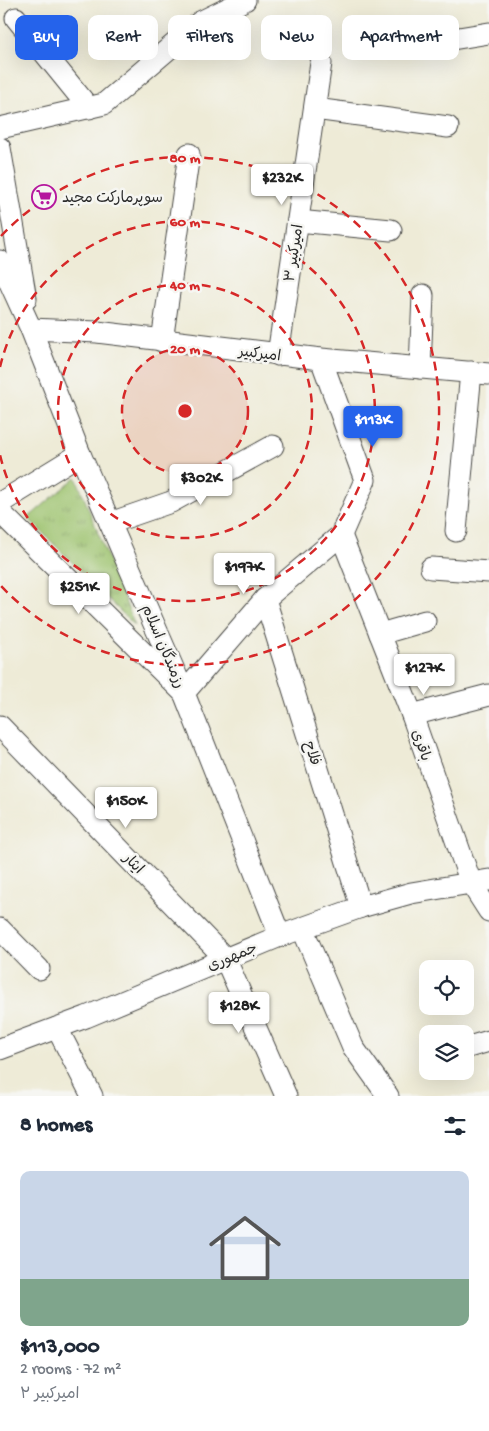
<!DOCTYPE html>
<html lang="en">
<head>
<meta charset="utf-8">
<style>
  body { margin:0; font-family:"Gochi Hand","Playpen Sans Arabic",sans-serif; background:#f6f6f7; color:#1f2937; height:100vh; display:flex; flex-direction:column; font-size:19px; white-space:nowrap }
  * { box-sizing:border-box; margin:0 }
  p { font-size:16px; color:#747a83 }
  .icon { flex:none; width:28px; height:28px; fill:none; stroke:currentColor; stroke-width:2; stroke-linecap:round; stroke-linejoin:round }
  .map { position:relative; height:1096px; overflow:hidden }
  .panel { display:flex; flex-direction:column; background:#fff; flex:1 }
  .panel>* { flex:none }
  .guide { position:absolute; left:15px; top:15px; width:460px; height:45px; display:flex; gap:10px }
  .buttons { position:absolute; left:419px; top:960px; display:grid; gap:10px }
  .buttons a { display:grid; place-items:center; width:55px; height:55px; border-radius:10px; background:#fff; box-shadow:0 5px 20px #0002; font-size:25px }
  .price { position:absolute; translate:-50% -42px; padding:0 11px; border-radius:5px; background:#fff; color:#222; font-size:16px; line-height:32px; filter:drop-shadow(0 1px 2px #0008) }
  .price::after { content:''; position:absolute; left:50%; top:30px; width:15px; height:11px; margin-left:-8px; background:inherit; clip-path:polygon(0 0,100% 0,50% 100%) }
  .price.active { background:#2563eb; color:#fff }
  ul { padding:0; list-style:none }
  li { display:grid; align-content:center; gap:10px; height:265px; padding:0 20px }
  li+li { border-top:1px solid #e0e1e3 }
  li span { display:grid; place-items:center; height:155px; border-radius:10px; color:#555 }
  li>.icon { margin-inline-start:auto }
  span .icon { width:90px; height:90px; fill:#fffc; stroke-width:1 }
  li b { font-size:21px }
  h2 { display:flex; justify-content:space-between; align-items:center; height:60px; padding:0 20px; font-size:21px }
  .chip { padding:0 18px; border-radius:10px; background:#fff; box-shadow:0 5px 20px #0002; font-size:18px; line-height:45px }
  .chip.active { background:#2563eb; color:#fff }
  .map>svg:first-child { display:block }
</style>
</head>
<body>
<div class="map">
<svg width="489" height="1096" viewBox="0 0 489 1096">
  <defs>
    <pattern id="park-tufts" width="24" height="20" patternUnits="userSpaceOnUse" patternTransform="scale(1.25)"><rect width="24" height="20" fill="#9cc26d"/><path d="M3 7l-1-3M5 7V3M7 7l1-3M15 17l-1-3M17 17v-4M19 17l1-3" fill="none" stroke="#7f9e5a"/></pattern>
  </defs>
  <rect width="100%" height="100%" fill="#f6f6f2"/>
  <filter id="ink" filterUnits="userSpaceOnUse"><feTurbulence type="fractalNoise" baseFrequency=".02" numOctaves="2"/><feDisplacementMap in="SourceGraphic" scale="10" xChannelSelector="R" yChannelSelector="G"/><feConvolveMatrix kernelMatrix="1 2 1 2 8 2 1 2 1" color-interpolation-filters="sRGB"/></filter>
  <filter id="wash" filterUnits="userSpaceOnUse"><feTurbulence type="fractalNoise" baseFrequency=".0096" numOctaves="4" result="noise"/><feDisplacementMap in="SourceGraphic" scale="20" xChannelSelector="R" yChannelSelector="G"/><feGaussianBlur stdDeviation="1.12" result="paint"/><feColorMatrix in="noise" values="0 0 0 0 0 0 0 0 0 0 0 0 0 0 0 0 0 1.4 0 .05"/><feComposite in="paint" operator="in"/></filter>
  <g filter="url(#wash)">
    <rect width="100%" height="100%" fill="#eeebd7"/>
    <!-- park -->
    <polygon fill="url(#park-tufts)" stroke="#64764c" points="76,477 135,626 28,518"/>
  </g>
  <g filter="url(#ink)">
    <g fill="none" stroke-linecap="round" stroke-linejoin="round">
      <defs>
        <g id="minor">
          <polyline points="16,18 89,108"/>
          <polyline points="422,44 489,33"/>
          <polyline points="315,109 448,127"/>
          <polyline points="0,128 104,104 200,22 245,0"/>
          <polyline points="0,148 26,299"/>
          <polyline points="298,221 391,230"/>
          <polyline points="0,261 31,329 80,454 184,693 280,936"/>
          <polyline points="31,329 97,332 321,359 489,374"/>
          <polyline points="162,341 189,154"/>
          <polyline points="278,355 321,63"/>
          <polyline points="420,368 423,295"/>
          <polyline points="0,503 80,454"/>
          <polyline points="0,512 184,693 265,599 341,535 365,480 321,359"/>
          <polyline points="110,523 171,502 273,446"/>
          <polyline points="456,531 471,372"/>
          <polyline points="341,535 412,715 471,883 489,880"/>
          <polyline points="431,568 489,572"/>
          <polyline points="265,599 361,907"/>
          <polyline points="380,634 425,621"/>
          <polyline points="412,715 489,695"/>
          <polyline points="0,726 225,958 286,1096"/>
          <polyline points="0,929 39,969"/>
          <polyline points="303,930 353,1047 388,1096"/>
          <polyline points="57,1028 92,1096"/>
          <polyline points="465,1048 489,1041"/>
          <polyline points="0,1049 86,1017 280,936 361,907 411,893 471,883 489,911"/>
        </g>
      </defs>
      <!-- minor casing -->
      <use href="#minor" stroke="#484845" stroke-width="23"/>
      <!-- minor -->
      <use href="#minor" stroke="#fff" stroke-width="21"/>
    </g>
  </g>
  <!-- distance rings -->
  <circle cx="185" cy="411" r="63" fill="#d62828" fill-opacity=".12"/>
  <g fill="none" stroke="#d62828" stroke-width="2.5" stroke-dasharray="9 6">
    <circle cx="185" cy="411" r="63"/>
    <circle cx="185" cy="411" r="127"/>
    <path d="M0 367A190 190 0 1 1 0 455"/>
    <path d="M1 236A254 254 0 1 1 1 586"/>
  </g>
  <!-- icons -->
  <defs>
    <symbol id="supermarket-ring" viewBox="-11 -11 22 22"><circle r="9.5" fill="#f6f6f2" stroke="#b5179e" stroke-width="1.5"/><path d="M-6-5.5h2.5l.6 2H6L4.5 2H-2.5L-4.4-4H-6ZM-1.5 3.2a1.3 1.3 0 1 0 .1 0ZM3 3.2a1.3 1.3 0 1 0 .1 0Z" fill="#b5179e"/></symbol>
  </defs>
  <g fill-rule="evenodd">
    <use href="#supermarket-ring" x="30" y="183" width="28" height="28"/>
  </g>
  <g text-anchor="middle" stroke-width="5" stroke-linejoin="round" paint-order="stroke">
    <!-- poi labels -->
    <g font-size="15" fill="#2b2b2b" stroke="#f6f6f2" text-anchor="start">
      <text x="62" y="202">سوپرمارکت مجید</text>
    </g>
    <!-- street labels -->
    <g font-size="15" fill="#2b2b2b" stroke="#f6f6f2">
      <text transform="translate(293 253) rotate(-81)" y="5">امیرکبیر ۳</text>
      <text transform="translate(260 353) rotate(7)" y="5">امیرکبیر</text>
      <text transform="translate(164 646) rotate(67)" y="5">رزمندگان اسلام</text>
      <text transform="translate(422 745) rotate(71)" y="5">باقری</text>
      <text transform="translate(313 753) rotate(73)" y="5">فلاح</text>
      <text transform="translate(134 863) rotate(46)" y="5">ایثار</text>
      <text transform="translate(232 956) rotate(-22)" y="5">جمهوری</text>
    </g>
  </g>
  <circle cx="185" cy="411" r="8" fill="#d62828" stroke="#f6f6f2" stroke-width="2.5"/>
  <g font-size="15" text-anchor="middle" font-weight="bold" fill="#d62828" stroke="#f6f6f2" stroke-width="5" stroke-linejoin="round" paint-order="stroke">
    <text x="185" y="162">80 m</text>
    <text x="185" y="226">60 m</text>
    <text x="185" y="289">40 m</text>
    <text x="185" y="353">20 m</text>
  </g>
</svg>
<div class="buttons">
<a><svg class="icon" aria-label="locate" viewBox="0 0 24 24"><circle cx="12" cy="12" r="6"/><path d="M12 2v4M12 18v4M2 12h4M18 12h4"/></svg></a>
<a><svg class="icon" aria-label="layers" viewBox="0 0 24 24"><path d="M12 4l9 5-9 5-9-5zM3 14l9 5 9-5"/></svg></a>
</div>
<b class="price" style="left:282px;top:206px">$232K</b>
<b class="price active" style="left:373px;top:448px">$113K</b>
<b class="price" style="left:201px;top:506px">$302K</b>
<b class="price" style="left:244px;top:595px">$197K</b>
<b class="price" style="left:79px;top:615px">$251K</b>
<b class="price" style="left:424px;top:696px">$127K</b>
<b class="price" style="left:126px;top:829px">$150K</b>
<b class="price" style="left:239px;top:1034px">$128K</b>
<div class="guide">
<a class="chip active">Buy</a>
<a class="chip">Rent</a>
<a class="chip">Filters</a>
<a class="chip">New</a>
<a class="chip">Apartment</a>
</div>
</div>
<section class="panel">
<h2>8 homes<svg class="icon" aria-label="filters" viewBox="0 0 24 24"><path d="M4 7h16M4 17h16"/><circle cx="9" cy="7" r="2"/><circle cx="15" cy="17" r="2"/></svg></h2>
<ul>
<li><span style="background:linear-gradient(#c9d6e8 70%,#7fa58c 0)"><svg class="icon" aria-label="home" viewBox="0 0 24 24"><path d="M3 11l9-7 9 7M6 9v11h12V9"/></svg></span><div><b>$113,000</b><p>2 rooms · 72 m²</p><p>امیرکبیر ۲</p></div></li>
</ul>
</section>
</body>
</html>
